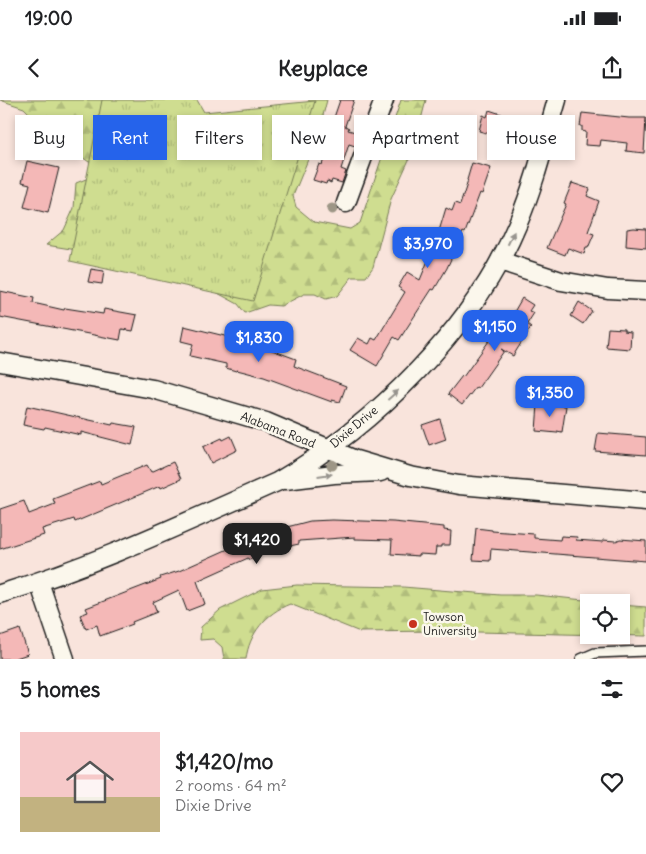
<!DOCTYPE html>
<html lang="en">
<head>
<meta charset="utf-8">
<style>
  body { margin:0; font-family:Delius,sans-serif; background:#f6f6f6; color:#202124; height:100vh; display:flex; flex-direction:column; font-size:19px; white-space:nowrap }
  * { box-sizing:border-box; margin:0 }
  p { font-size:16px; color:#757577 }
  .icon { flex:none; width:28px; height:28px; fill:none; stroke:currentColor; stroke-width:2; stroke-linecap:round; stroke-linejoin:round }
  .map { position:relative; height:559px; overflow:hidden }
  .details { display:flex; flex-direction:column; background:#fff; flex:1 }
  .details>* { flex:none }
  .hud { position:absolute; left:15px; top:15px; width:616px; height:45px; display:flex; gap:10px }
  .buttons { position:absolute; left:580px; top:494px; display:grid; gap:10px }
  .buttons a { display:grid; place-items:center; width:50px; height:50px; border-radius:0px; background:#fff; box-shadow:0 2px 8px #0003; font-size:25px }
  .price { position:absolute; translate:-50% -42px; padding:0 11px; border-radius:10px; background:#2563eb; color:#fff; font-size:16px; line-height:32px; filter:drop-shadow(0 1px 2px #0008) }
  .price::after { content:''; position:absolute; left:50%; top:30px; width:15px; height:11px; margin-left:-8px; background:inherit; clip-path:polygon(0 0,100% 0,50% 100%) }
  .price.active { background:#222; color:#fff }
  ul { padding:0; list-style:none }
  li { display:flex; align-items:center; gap:15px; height:125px; padding:0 20px }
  li span { display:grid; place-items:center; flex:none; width:140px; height:100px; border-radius:0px; color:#555 }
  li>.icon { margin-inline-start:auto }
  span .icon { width:60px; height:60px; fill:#fffc; stroke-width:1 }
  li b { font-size:21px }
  h2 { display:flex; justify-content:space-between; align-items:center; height:60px; padding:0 20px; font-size:21px }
  .pill { padding:0 18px; border-radius:0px; background:#fff; box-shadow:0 2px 8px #0003; font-size:18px; line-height:45px }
  .pill.active { background:#2563eb; color:#fff }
  .status { display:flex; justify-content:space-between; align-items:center; height:35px; padding:0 25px; background:#fff; direction:ltr }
  .status svg { height:14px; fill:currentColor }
  header { display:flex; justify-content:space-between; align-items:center; height:65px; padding:0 20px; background:#fff; font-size:22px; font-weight:700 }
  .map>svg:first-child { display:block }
</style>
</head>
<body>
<div class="status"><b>19:00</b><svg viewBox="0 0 49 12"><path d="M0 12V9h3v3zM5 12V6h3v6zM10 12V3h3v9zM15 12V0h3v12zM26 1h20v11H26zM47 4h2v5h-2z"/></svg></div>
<header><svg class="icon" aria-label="back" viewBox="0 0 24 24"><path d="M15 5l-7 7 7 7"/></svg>Keyplace<svg class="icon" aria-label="share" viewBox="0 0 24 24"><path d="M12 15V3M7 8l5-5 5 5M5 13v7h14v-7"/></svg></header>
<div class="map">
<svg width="646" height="559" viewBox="0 0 646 559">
  <defs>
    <pattern id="forest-firs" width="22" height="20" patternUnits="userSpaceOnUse" patternTransform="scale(1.25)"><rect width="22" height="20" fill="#cfdd90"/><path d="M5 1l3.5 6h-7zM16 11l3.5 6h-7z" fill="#b1bd7c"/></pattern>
    <pattern id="park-tufts" width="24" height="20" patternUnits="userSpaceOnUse" patternTransform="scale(1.25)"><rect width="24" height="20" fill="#cfdd90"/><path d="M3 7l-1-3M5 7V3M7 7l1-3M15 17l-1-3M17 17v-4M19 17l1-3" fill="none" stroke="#b1bd7c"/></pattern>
  </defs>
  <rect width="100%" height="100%" fill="#f9e4dc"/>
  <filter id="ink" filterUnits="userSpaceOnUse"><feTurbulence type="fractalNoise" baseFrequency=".02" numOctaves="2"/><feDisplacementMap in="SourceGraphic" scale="10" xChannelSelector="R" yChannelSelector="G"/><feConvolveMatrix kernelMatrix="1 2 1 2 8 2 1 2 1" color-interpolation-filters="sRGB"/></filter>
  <g filter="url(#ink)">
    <!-- forest -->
    <g fill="url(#forest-firs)" stroke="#767c56">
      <polygon points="0,0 112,0 98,55 89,62 79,55 55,26 33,17 24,8"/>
      <polygon points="309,0 327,0 318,35 293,96 296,107 314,122 350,129 360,123 401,0 426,0 413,51 391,99 373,167 366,177 352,177 337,196 326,199 315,194 304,194 281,206 268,205 245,213 238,204 212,190 280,51"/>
      <polygon points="86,79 108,155 46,145 64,130 74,108 76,83"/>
      <path d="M 297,485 L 403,487 L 500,495 L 536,495 L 603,502 L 589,502 L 589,535 L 621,535 L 621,505 L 646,507 L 646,536 L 436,531 L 360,532 L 290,504 C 266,513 249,534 246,559 L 224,559 L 222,547 L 213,539 L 200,540 L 201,527 L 220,510 L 262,489 Z"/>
    </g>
    <!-- park -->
    <polygon fill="url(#park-tufts)" stroke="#767c56" points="102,0 197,0 204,12 315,1 253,201 70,161"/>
    <!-- building -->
    <g fill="#f4b8b7" stroke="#1c1c1c">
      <polygon points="340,0 354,0 345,26 349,28 348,30 359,33 355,46 349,44 341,69 346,71 342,83 332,80 331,83 327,81 326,84 313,80 319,64 322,65 331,36 328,35"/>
      <polygon points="489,10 507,16 501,37 479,31 483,15 487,17"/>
      <polygon points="582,13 629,18 646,18 644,53 626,51 627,43 601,40 600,46 585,45 586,32 582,31 582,26 580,26"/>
      <polygon points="27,61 59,68 48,113 24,107 30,84 22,82"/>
      <polygon points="472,63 491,68 482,94 480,93 465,133 463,132 447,168 434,190 432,189 399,240 394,237 377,266 350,250 358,238 369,244 372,238 376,240 405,192 398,187 407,172 420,180 436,141 446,108 452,111 455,103 460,105 468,81 467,80"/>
      <polygon points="572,83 590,89 587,96 599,101 588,132 594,134 588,148 586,148 584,154 568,148 565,155 547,148 566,104 564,103"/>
      <polygon points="634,128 646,129 646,148 626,146 627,129"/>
      <polygon points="91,169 104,171 102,184 88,182"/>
      <polygon points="0,191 34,198 33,203 64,210 65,208 103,214 104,209 137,215 133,231 122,229 120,240 0,217"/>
      <polygon points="522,198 533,205 529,211 534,213 527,224 531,227 513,256 501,249 504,251 478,288 476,287 462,305 448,294 462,276 463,277 489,241 495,245"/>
      <polygon points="579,202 592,211 583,224 571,216"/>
      <polygon points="184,226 233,238 234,235 254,241 253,243 296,259 294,266 346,286 340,302 332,300 332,302 264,277 237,270 236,271 226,268 226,264 190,256 193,244 181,241"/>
      <polygon points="608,228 624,229 624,231 631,232 630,249 606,247"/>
      <polygon points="538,304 566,306 562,332 557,331 557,333 536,331"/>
      <polygon points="27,306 112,325 113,323 136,327 132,345 81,332 81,335 45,327 44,329 23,325"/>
      <polygon points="440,319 446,339 429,345 422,325"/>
      <polygon points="598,333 646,337 646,355 595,351"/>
      <polygon points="231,336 237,350 211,363 203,347 222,338 223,340"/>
      <polygon points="173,362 181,379 161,388 160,386 75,422 74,419 42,429 44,435 0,449 0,409 24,401 29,414 55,404 53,399 100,381 101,384 147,365 151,372"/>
      <polygon points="332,420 393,422 444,427 444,430 451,431 450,445 441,445 441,447 436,447 435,455 419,454 419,456 391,454 392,440 355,439 355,437 299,441 299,444 271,450 249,460 248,458 197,481 205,504 187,511 179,490 153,502 157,512 132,522 133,524 100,536 97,525 86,529 80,515 88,512 86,508 161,479 160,477 179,471 264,433 310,421"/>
      <polygon points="476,428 492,430 492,431 534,434 534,438 560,440 561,436 577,437 576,440 603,442 603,440 616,441 620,439 646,441 646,461 491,449 490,461 473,460"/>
      <polygon points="20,529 28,554 13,559 0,559 0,536"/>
    </g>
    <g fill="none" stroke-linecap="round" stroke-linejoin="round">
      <defs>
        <polyline id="service" points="581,559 595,553 646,551"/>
        <g id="minor">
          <polyline points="346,103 384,0"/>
          <polyline points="500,161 561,181 608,189 646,191"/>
          <polyline points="0,262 153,289 266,322 353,359 410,376 459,385 646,401"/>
          <polyline points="285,380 334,374 381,372"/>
          <polyline points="39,482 65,559"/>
          <path d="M 0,494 C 96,465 186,422 277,382 C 374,326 475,227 518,123 C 535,83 545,41 557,0"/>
        </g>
      </defs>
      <!-- service casing -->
      <use href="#service" stroke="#1c1c1c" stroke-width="12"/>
      <!-- minor casing -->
      <use href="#minor" stroke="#1c1c1c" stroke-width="21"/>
      <!-- service -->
      <use href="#service" stroke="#fbf7ec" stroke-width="9"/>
      <!-- minor -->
      <use href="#minor" stroke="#fbf7ec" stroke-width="18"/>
    </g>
    <!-- trees -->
    <g fill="#9d9686">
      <circle cx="332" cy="109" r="5.5"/>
      <circle cx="332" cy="365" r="5.5"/>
    </g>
    <!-- one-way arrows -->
    <defs><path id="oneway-solid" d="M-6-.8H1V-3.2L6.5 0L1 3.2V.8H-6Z" transform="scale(1.25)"/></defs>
    <g fill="#97948e">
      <use href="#oneway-solid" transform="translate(511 138) rotate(-64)"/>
      <use href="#oneway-solid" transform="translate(393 295) rotate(-42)"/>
      <use href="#oneway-solid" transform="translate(325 375) rotate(-7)"/>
    </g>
  </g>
  <!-- markers -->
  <circle fill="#c8321e" stroke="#fbf7ec" stroke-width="2" cx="413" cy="524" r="5"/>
  <g text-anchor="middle" stroke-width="5" stroke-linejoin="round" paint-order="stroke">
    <!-- street labels -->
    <g font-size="12" fill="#1c1c1c" stroke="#fbf7ec">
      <text transform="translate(354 327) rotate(-40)" y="4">Dixie Drive</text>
      <text transform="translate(278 330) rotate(21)" y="4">Alabama Road</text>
    </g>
    <!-- poi labels -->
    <g font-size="12" fill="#1c1c1c" stroke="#fbf7ec" text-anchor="start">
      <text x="423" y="521">Towson<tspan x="423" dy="14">University</tspan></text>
    </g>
  </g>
</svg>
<div class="buttons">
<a><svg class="icon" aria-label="locate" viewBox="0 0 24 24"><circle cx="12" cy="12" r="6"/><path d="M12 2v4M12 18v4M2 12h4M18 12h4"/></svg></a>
</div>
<b class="price" style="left:428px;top:169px">$3,970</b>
<b class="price" style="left:495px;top:252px">$1,150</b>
<b class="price" style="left:259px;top:263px">$1,830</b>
<b class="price" style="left:550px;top:318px">$1,350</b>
<b class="price active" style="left:257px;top:465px">$1,420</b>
<div class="hud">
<a class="pill">Buy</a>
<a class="pill active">Rent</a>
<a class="pill">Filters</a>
<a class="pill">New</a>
<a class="pill">Apartment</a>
<a class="pill">House</a>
</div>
</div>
<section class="details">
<h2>5 homes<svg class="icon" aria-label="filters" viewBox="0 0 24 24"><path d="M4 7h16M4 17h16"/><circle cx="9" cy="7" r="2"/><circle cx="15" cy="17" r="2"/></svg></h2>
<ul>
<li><span style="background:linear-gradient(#f6c9c9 65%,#c2b280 0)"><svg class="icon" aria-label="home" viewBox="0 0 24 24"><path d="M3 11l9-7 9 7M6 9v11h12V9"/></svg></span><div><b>$1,420/mo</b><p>2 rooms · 64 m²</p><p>Dixie Drive</p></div><svg class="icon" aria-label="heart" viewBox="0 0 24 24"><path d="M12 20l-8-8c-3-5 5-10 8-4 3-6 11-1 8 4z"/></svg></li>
</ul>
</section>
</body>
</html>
